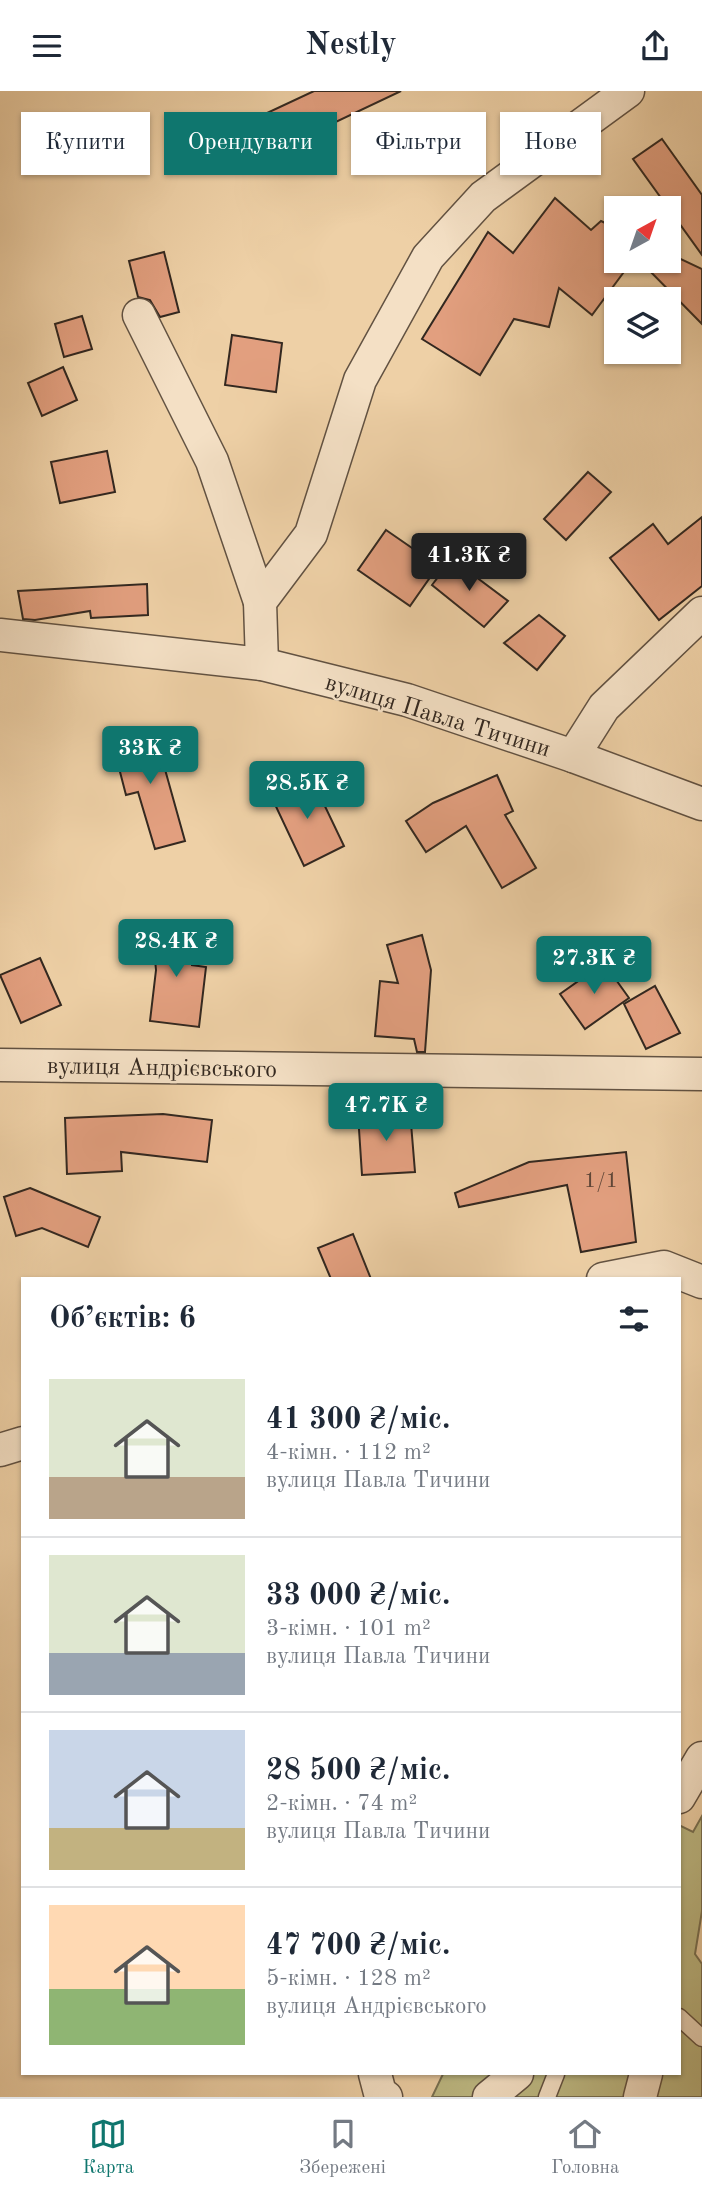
<!DOCTYPE html>
<html lang="uk">
<head>
<meta charset="utf-8">
<style>
  body { margin:0; font-family:"Old Standard TT",serif; background:#f2f2f3; color:#1f2937; height:100vh; display:flex; flex-direction:column; font-size:26px; white-space:nowrap }
  * { box-sizing:border-box; margin:0 }
  p { font-size:23px; color:#747a83 }
  .icon { flex:none; width:38px; height:38px; fill:none; stroke:currentColor; stroke-width:2; stroke-linecap:round; stroke-linejoin:round }
  .map { position:relative; flex:1; overflow:hidden }
  .details { position:absolute; left:21px; top:1186px; width:660px; height:798px; display:flex; flex-direction:column; background:#fff; border-radius:0px; box-shadow:0 2px 5px #0004 }
  .details>* { flex:none }
  .top-card { position:absolute; left:21px; top:21px; width:662px; height:63px; display:flex; gap:14px }
  .needle { width:46px; rotate:40deg }
  .controls { position:absolute; left:604px; top:105px; display:grid; gap:14px }
  .controls a { display:grid; place-items:center; width:77px; height:77px; border-radius:0px; background:#fff; box-shadow:0 2px 5px #0004; font-size:35px }
  .price { position:absolute; translate:-50% -60px; padding:0 16px; border-radius:7px; background:#0f766e; color:#fff; font-size:23px; line-height:46px; filter:drop-shadow(0 2px 4px #0008) }
  .price::after { content:''; position:absolute; left:50%; top:42px; width:21px; height:16px; margin-left:-10px; background:inherit; clip-path:polygon(0 0,100% 0,50% 100%) }
  .price.selected { background:#222; color:#fff }
  ul { padding:0; list-style:none }
  li { display:flex; align-items:center; gap:21px; height:175px; padding:0 28px }
  li+li { border-top:2px solid #e0e1e3 }
  li span { display:grid; place-items:center; flex:none; width:196px; height:140px; border-radius:0px; color:#555 }
  li>.icon { margin-inline-start:auto }
  span .icon { width:84px; height:84px; fill:#fffc; stroke-width:1 }
  li b { font-size:30px }
  h2 { display:flex; justify-content:space-between; align-items:center; height:84px; padding:0 28px; font-size:30px }
  .chip { padding:0 24px; border-radius:0px; background:#fff; box-shadow:0 2px 5px #0004; font-size:24px; line-height:63px }
  .chip.selected { background:#0f766e; color:#fff }
  header { display:flex; justify-content:space-between; align-items:center; height:91px; padding:0 28px; background:#fff; font-size:32px; font-weight:600 }
  .menu { display:flex; justify-content:space-around; align-items:center; height:98px; border-top:2px solid #e0e1e3; background:#fff; font-size:19px; color:#747a83 }
  .menu a { display:grid; justify-items:center; gap:4px }
  .menu .selected { color:#0f766e }
  .map>svg:first-child { display:block }
</style>
</head>
<body>
<header><svg class="icon" aria-label="menu" viewBox="0 0 24 24"><path d="M4 6h16M4 12h16M4 18h16"/></svg>Nestly<svg class="icon" aria-label="share" viewBox="0 0 24 24"><path d="M12 15V3M7 8l5-5 5 5M5 13v7h14v-7"/></svg></header>
<div class="map">
<svg width="702" height="2006" viewBox="0 0 702 2006">
  <rect width="100%" height="100%" fill="#eed0a6"/>
  <filter id="stains"><feTurbulence type="fractalNoise" baseFrequency=".00286" numOctaves="4"/><feColorMatrix values="0 0 0 0 .2 0 0 0 0 .09 0 0 0 0 .02 0 0 0 .5 -.17"/></filter>
  <radialGradient id="worn" r=".72"><stop offset=".6" stop-color="#630" stop-opacity="0"/><stop offset="1" stop-color="#630" stop-opacity=".3"/></radialGradient>
  <!-- green -->
  <polygon fill="#bdb983" stroke="#787052" stroke-width="2" points="702,1725 702,1820 695,1863 702,1873 702,2006 432,2006 443,1983 679,1983 679,1734 693,1741"/>
  <!-- building -->
  <g fill="#e29f7f" stroke="#332820" stroke-width="2">
    <polygon points="314,0 401,0 283,56 267,22"/>
    <polygon points="662,48 702,104 702,164 633,68"/>
    <polygon points="555,107 591,139 601,130 616,137 616,170 632,170 592,224 559,197 549,236 514,228 480,284 422,248 488,141 513,162"/>
    <polygon points="164,161 179,221 160,226 150,209 138,206 129,170"/>
    <polygon points="668,162 702,178 702,233 640,170 668,170"/>
    <polygon points="82,225 92,258 64,266 55,233"/>
    <polygon points="232,244 282,252 276,301 225,294"/>
    <polygon points="63,276 77,309 42,325 28,292"/>
    <polygon points="107,360 115,401 60,412 51,371"/>
    <polygon points="588,381 611,401 566,449 544,428"/>
    <polygon points="702,426 702,495 659,529 610,467 653,433 668,453"/>
    <polygon points="386,439 438,475 410,515 358,479"/>
    <polygon points="452,468 508,510 484,536 432,494"/>
    <polygon points="147,493 148,524 91,527 90,520 35,529 23,528 18,500"/>
    <polygon points="539,524 565,545 537,579 504,552"/>
    <polygon points="154,639 185,750 155,758 138,701 126,704 112,650"/>
    <polygon points="497,684 513,720 505,724 536,777 502,797 466,735 426,761 406,730 433,712"/>
    <polygon points="311,686 344,755 304,775 271,705"/>
    <polygon points="189,834 192,874 206,876 199,936 150,930 156,879 152,837"/>
    <polygon points="422,844 431,879 425,961 417,961 414,948 375,945 380,890 398,892 387,854"/>
    <polygon points="40,867 61,914 21,932 0,884"/>
    <polygon points="604,872 629,907 585,938 560,903"/>
    <polygon points="655,895 680,942 646,958 624,913"/>
    <polygon points="410,1020 415,1081 362,1084 358,1023"/>
    <polygon points="163,1023 212,1029 207,1071 121,1061 122,1080 67,1083 65,1027"/>
    <polygon points="626,1061 636,1151 581,1161 567,1094 459,1116 455,1102 529,1071"/>
    <polygon points="30,1097 100,1126 88,1156 42,1137 16,1145 4,1106"/>
    <polygon points="353,1143 371,1188 331,1188 318,1157"/>
  </g>
  <g fill="none" stroke-linecap="round" stroke-linejoin="round">
    <defs>
      <g id="service">
        <polyline points="679,1926 702,1947"/>
        <polyline points="547,2006 556,1983"/>
      </g>
      <g id="minor">
        <polyline points="139,224 212,370 260,511"/>
        <polyline points="0,544 262,573 407,609 573,665 702,713"/>
        <polyline points="262,573 260,511 311,443 360,289 428,166 483,106 628,0"/>
        <polyline points="573,665 604,616 702,522"/>
        <polyline points="0,974 702,983"/>
        <polyline points="603,1188 664,1176 702,1191"/>
        <polyline points="0,1359 23,1352"/>
        <polyline points="679,1706 702,1667"/>
        <polyline points="375,1983 380,2002 386,2006"/>
        <polyline points="489,2006 517,1983"/>
        <polyline points="640,2006 646,1983"/>
      </g>
    </defs>
    <!-- service casing -->
    <use href="#service" stroke="#625242" stroke-width="19"/>
    <!-- minor casing -->
    <use href="#minor" stroke="#625242" stroke-width="35"/>
    <!-- service -->
    <use href="#service" stroke="#f4e0c5" stroke-width="16"/>
    <!-- minor -->
    <use href="#minor" stroke="#f4e0c5" stroke-width="32"/>
  </g>
  <g text-anchor="middle" stroke-width="5" stroke-linejoin="round" paint-order="stroke">
    <!-- number labels -->
    <g font-size="21" fill="#5f4638">
      <text x="601" y="1096">1/1</text>
    </g>
    <!-- street labels -->
    <g font-size="24" fill="#332820" stroke="#f4e0c5">
      <text transform="translate(438 624) rotate(17)" y="8">вулиця Павла Тичини</text>
      <text transform="translate(162 976) rotate(1)" y="8">вулиця Андрієвського</text>
    </g>
  </g>
  <rect width="100%" height="100%" filter="url(#stains)"/>
  <rect width="100%" height="100%" fill="url(#worn)"/>
</svg>
<div class="controls">
<a><svg class="needle" viewBox="-14 -14 28 28"><path d="M0-13l5 13h-10z" fill="#e53935"/><path d="M0 13l5-13h-10z" fill="#747a83"/></svg></a>
<a><svg class="icon" aria-label="layers" viewBox="0 0 24 24"><path d="M12 4l9 5-9 5-9-5zM3 14l9 5 9-5"/></svg></a>
</div>
<b class="price selected" style="left:469px;top:502px">41.3K ₴</b>
<b class="price" style="left:150px;top:695px">33K ₴</b>
<b class="price" style="left:307px;top:730px">28.5K ₴</b>
<b class="price" style="left:176px;top:888px">28.4K ₴</b>
<b class="price" style="left:594px;top:905px">27.3K ₴</b>
<b class="price" style="left:386px;top:1052px">47.7K ₴</b>
<div class="top-card">
<a class="chip">Купити</a>
<a class="chip selected">Орендувати</a>
<a class="chip">Фільтри</a>
<a class="chip">Нове</a>
</div>
<section class="details">
<h2>Об’єктів: 6<svg class="icon" aria-label="filters" viewBox="0 0 24 24"><path d="M4 7h16M4 17h16"/><circle cx="9" cy="7" r="2"/><circle cx="15" cy="17" r="2"/></svg></h2>
<ul>
<li><span style="background:linear-gradient(#dfe7d0 70%,#b9a48a 0)"><svg class="icon" aria-label="home" viewBox="0 0 24 24"><path d="M3 11l9-7 9 7M6 9v11h12V9"/></svg></span><div><b>41 300 ₴/міс.</b><p>4-кімн. · 112 m²</p><p>вулиця Павла Тичини</p></div></li>
<li><span style="background:linear-gradient(#dfe7d0 70%,#9aa5b1 0)"><svg class="icon" aria-label="home" viewBox="0 0 24 24"><path d="M3 11l9-7 9 7M6 9v11h12V9"/></svg></span><div><b>33 000 ₴/міс.</b><p>3-кімн. · 101 m²</p><p>вулиця Павла Тичини</p></div></li>
<li><span style="background:linear-gradient(#c9d6e8 70%,#c2b280 0)"><svg class="icon" aria-label="home" viewBox="0 0 24 24"><path d="M3 11l9-7 9 7M6 9v11h12V9"/></svg></span><div><b>28 500 ₴/міс.</b><p>2-кімн. · 74 m²</p><p>вулиця Павла Тичини</p></div></li>
<li><span style="background:linear-gradient(#ffd9b3 60%,#8fb573 0)"><svg class="icon" aria-label="home" viewBox="0 0 24 24"><path d="M3 11l9-7 9 7M6 9v11h12V9"/></svg></span><div><b>47 700 ₴/міс.</b><p>5-кімн. · 128 m²</p><p>вулиця Андрієвського</p></div></li>
</ul>
</section>
</div>
<nav class="menu">
<a class="selected"><svg class="icon" aria-label="map" viewBox="0 0 24 24"><path d="M3 6l6-2 6 2 6-2v14l-6 2-6-2-6 2zM9 4v14M15 6v14"/></svg>Карта</a>
<a><svg class="icon" aria-label="saved" viewBox="0 0 24 24"><path d="M7 4h10v16l-5-4-5 4z"/></svg>Збережені</a>
<a><svg class="icon" aria-label="home" viewBox="0 0 24 24"><path d="M3 11l9-7 9 7M6 9v11h12V9"/></svg>Головна</a>
</nav>
</body>
</html>
